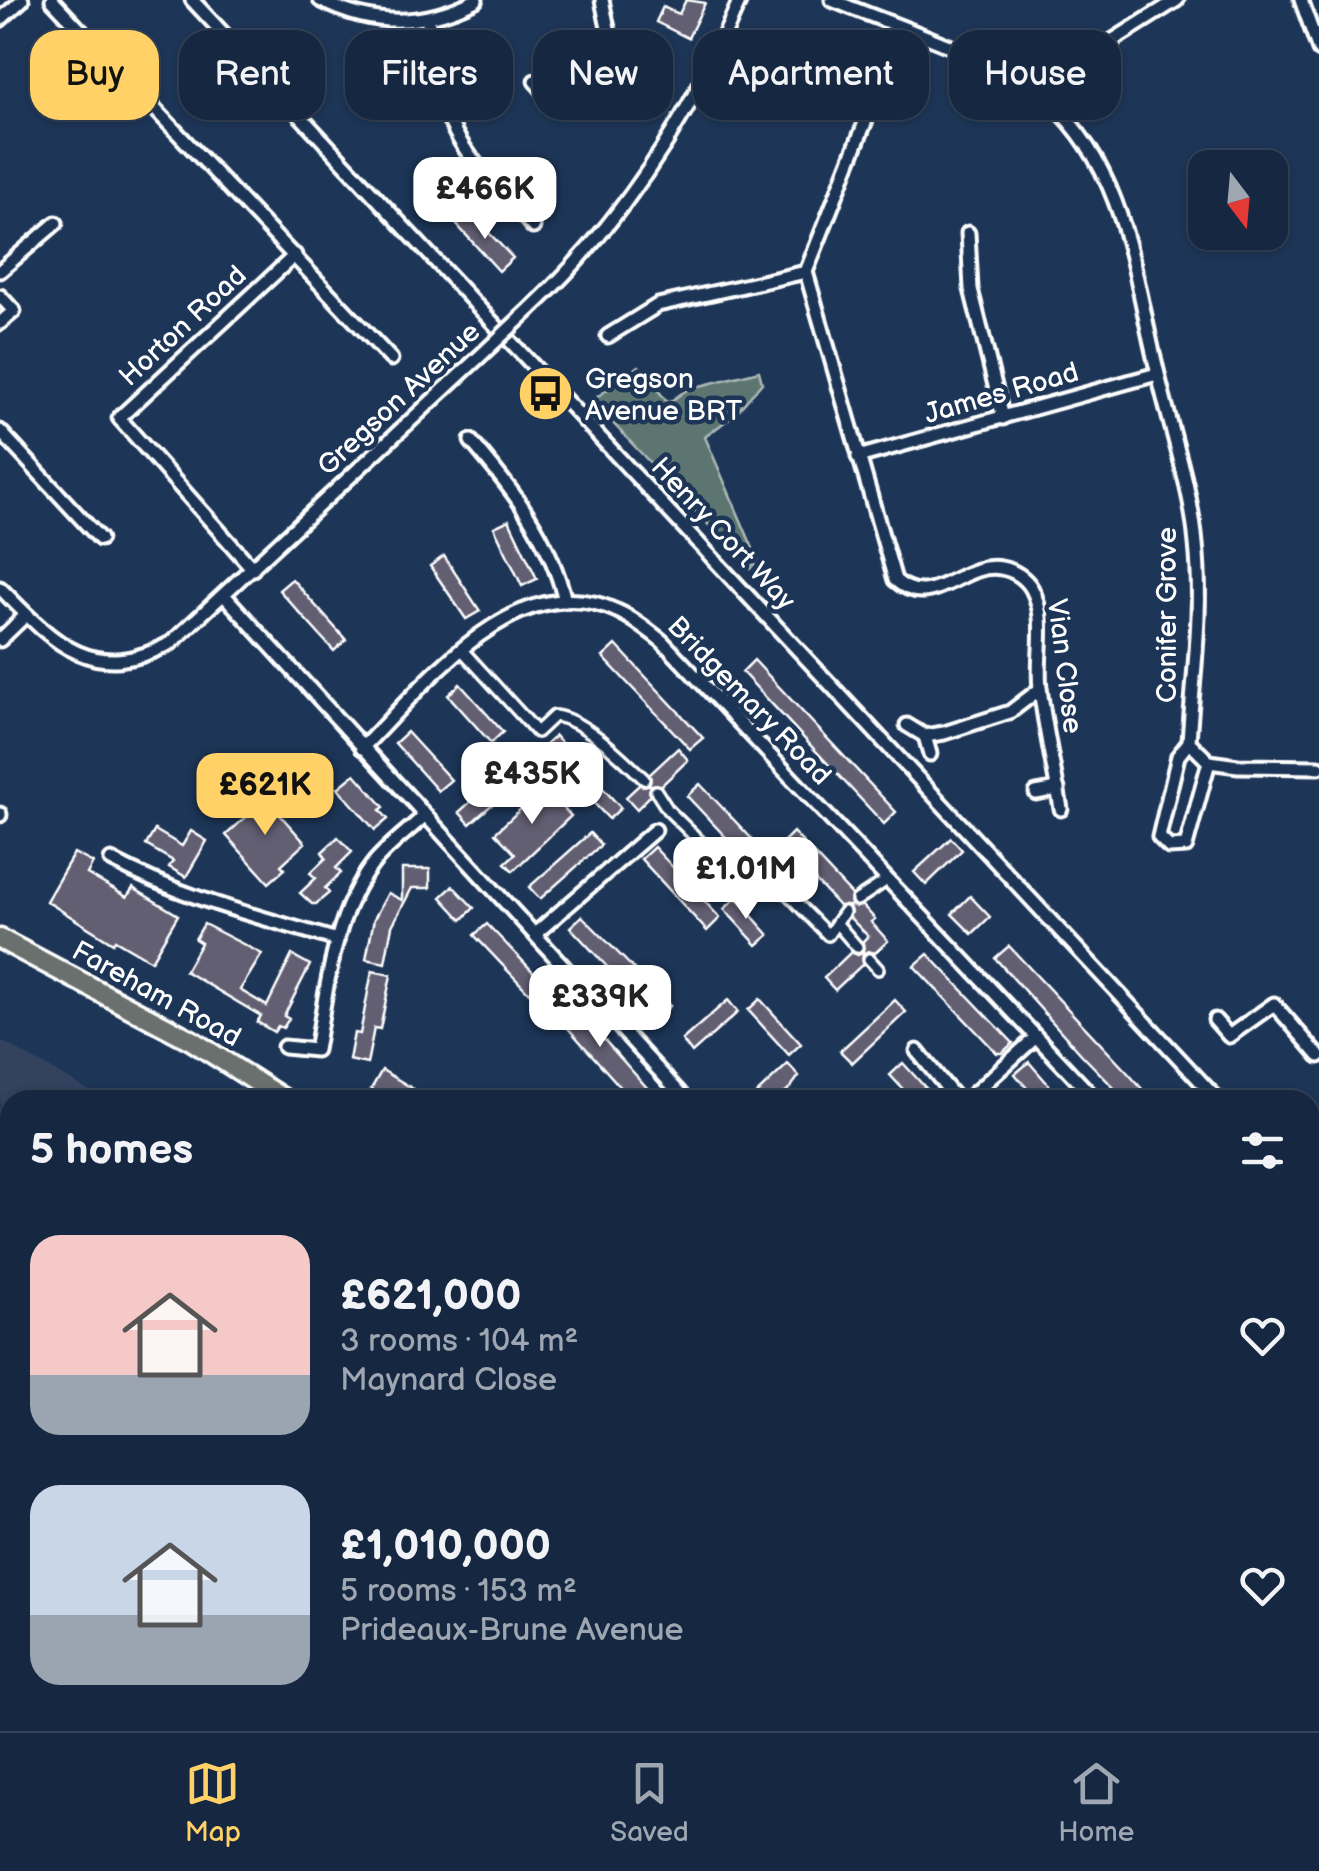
<!DOCTYPE html>
<html lang="en">
<head>
<meta charset="utf-8">
<style>
  body { margin:0; font-family:"Balsamiq Sans",sans-serif; background:#23344c; color:#f1f3f6; height:100vh; display:flex; flex-direction:column; font-size:38px; white-space:nowrap }
  * { box-sizing:border-box; margin:0 }
  p { font-size:32px; color:#9ea6b1 }
  .icon { flex:none; width:55px; height:55px; fill:none; stroke:currentColor; stroke-width:2; stroke-linecap:round; stroke-linejoin:round }
  .map { position:relative; flex:1; overflow:hidden }
  .side { position:absolute; left:0px; top:1090px; width:1320px; height:642px; display:flex; flex-direction:column; background:#162841; border-radius:30px 30px 0 0; box-shadow:0 2px 8px #0004,0 0 0 2px #35445a }
  .side>* { flex:none }
  .guide { position:absolute; left:30px; top:30px; width:1260px; height:90px; display:flex; gap:20px }
  .needle { width:65px; rotate:164deg }
  .controls { position:absolute; left:1188px; top:150px; display:grid; gap:20px }
  .controls a { display:grid; place-items:center; width:100px; height:100px; border-radius:20px; background:#162841; box-shadow:0 2px 8px #0004,0 0 0 2px #35445a; font-size:50px }
  .price { position:absolute; translate:-50% -85px; padding:0 22px; border-radius:20px; background:#fff; color:#222; font-size:32px; line-height:65px; filter:drop-shadow(0 2px 5px #0008) }
  .price::after { content:''; position:absolute; left:50%; top:60px; width:30px; height:22px; margin-left:-15px; background:inherit; clip-path:polygon(0 0,100% 0,50% 100%) }
  .price.selected { background:#ffd166; color:#111 }
  ul { padding:0; list-style:none }
  li { display:flex; align-items:center; gap:30px; height:250px; padding:0 30px }
  li span { display:grid; place-items:center; flex:none; width:280px; height:200px; border-radius:30px; color:#555 }
  li>.icon { margin-inline-start:auto }
  span .icon { width:120px; height:120px; fill:#fffc; stroke-width:1 }
  li b { font-size:42px }
  h2 { display:flex; justify-content:space-between; align-items:center; height:120px; padding:0 30px; font-size:42px }
  .tag { padding:0 35px; border-radius:30px; background:#162841; box-shadow:0 2px 8px #0004,0 0 0 2px #35445a; font-size:35px; line-height:90px }
  .tag.selected { background:#ffd166; color:#111 }
  .dock { display:flex; justify-content:space-around; align-items:center; height:140px; border-top:2px solid #35445a; background:#162841; font-size:28px; color:#9ea6b1 }
  .dock a { display:grid; justify-items:center; gap:5px }
  .dock .selected { color:#ffd166 }
  .map>svg:first-child { display:block }
</style>
</head>
<body>
<div class="map">
<svg width="1319" height="1731" viewBox="0 0 1319 1731">
  <rect width="100%" height="100%" fill="#1d3557"/>
  <filter id="ink" filterUnits="userSpaceOnUse"><feTurbulence type="fractalNoise" baseFrequency=".01" numOctaves="2"/><feDisplacementMap in="SourceGraphic" scale="20" xChannelSelector="R" yChannelSelector="G"/><feConvolveMatrix kernelMatrix="1 2 1 2 8 2 1 2 1" color-interpolation-filters="sRGB"/></filter>
  <g filter="url(#ink)">
    <!-- built -->
    <polygon fill="#32425f" points="0,1040 106,1100 10,1100 10,1722 1310,1722 1310,1675 1319,1679 1319,1731 0,1731"/>
    <!-- green -->
    <g fill="#5d746f" stroke="#aebab7" stroke-width="2.5">
      <polygon points="639,366 668,403 688,389 759,371 762,383 735,414 705,437 758,560 750,569 592,401"/>
      <polygon points="10,1576 10,1722 546,1723 539,1731 0,1731 0,1595"/>
    </g>
    <!-- building -->
    <g fill="#645f73" stroke="#fff" stroke-width="2.5">
      <polygon points="686,0 705,3 688,38 656,22 663,7 679,14"/>
      <polygon points="470,213 513,258 499,271 457,225"/>
      <polygon points="509,520 537,579 522,586 494,527"/>
      <polygon points="444,556 480,611 466,619 430,566"/>
      <polygon points="292,579 346,640 334,651 279,590"/>
      <polygon points="616,645 703,738 690,749 603,657"/>
      <polygon points="754,660 896,812 884,824 742,672"/>
      <polygon points="460,684 503,732 491,743 448,695"/>
      <polygon points="407,732 451,780 438,791 395,743"/>
      <polygon points="555,736 621,808 609,819 542,748"/>
      <polygon points="678,748 688,760 662,785 651,785 650,796 637,809 626,797 639,785 649,785 650,774"/>
      <polygon points="520,758 531,770 470,824 459,812"/>
      <polygon points="355,774 384,807 380,810 388,819 375,830 338,788"/>
      <polygon points="700,784 767,855 754,867 687,796"/>
      <polygon points="544,787 571,816 513,871 505,863 515,854 495,833"/>
      <polygon points="256,788 305,843 281,865 285,869 269,883 226,835 257,807 247,796"/>
      <polygon points="155,830 182,846 191,831 207,841 186,877 169,867 173,861 146,845"/>
      <polygon points="793,832 851,894 851,905 863,906 875,919 871,922 888,941 875,953 868,951 863,954 863,964 835,990 824,978 851,952 858,955 863,952 863,941 868,936 850,918 849,906 839,906 781,844"/>
      <polygon points="590,833 601,845 540,899 529,887"/>
      <polygon points="338,837 352,852 336,868 341,873 325,888 329,893 316,904 312,904 300,893 316,878 310,873 326,858 322,852"/>
      <polygon points="951,838 962,850 926,885 914,872"/>
      <polygon points="654,847 720,918 707,931 641,859"/>
      <polygon points="74,853 93,863 87,874 127,897 133,888 178,915 151,961 115,940 113,943 46,901"/>
      <polygon points="402,869 430,869 430,888 412,888 392,926 385,963 366,959 374,919 388,893 402,900"/>
      <polygon points="453,886 474,908 462,920 441,897"/>
      <polygon points="970,896 990,917 972,934 952,914"/>
      <polygon points="736,898 769,935 757,945 724,909"/>
      <polygon points="582,916 670,1006 656,1019 570,927"/>
      <polygon points="204,924 262,954 240,990 267,1006 292,955 310,965 284,1016 289,1019 283,1028 278,1026 274,1032 257,1022 261,1016 185,971 201,943 195,939"/>
      <polygon points="487,924 542,981 529,993 474,935"/>
      <polygon points="1009,946 1127,1072 1152,1100 1126,1100 1082,1055 995,958"/>
      <polygon points="928,954 1013,1043 1002,1053 997,1053 914,966"/>
      <polygon points="372,971 391,975 380,1029 374,1028 367,1064 349,1060 354,1033 360,1034"/>
      <polygon points="566,997 650,1091 639,1100 632,1100 551,1009"/>
      <polygon points="760,999 801,1044 789,1055 748,1010"/>
      <polygon points="728,1000 738,1012 692,1053 682,1040"/>
      <polygon points="895,1000 906,1012 852,1063 840,1051"/>
      <polygon points="1029,1062 1035,1069 1062,1100 1037,1100 1015,1074"/>
      <polygon points="903,1063 923,1085 937,1100 913,1100 890,1075"/>
      <polygon points="788,1064 799,1076 791,1087 777,1100 750,1100"/>
      <polygon points="382,1070 402,1082 431,1100 389,1100 371,1089"/>
    </g>
    <g fill="none" stroke-linecap="round" stroke-linejoin="round">
      <defs>
        <g id="pedestrian">
          <path d="M 462,650 L 537,732 L 554,716 C 584,719 623,759 644,779"/>
          <polyline points="656,791 668,810 744,885 786,892 828,935 844,912"/>
          <polyline points="857,900 887,880"/>
          <polyline points="838,925 857,947"/>
          <polyline points="869,959 878,969"/>
        </g>
        <g id="minor">
          <polyline points="52,0 391,359"/>
          <polyline points="192,0 1218,1100"/>
          <path d="M 320,0 C 373,27 422,27 476,0"/>
          <path d="M 832,0 C 894,26 1004,60 1051,103 C 1128,173 1134,279 1158,374 C 1171,431 1191,486 1196,544 C 1203,609 1193,677 1189,742 L 1209,762 L 1238,766 L 1319,767"/>
          <polyline points="1301,0 1319,50"/>
          <path d="M 428,19 C 435,55 437,98 455,132 C 473,167 507,197 533,227"/>
          <polyline points="0,20 22,0"/>
          <path d="M 902,29 L 806,272 L 895,580 C 932,613 961,561 1001,568 C 1014,570 1026,578 1032,589 C 1048,619 1036,656 1040,688 C 1045,728 1054,768 1061,809"/>
          <polyline points="535,81 557,106 603,66 612,47 602,0"/>
          <polyline points="1049,101 1096,51 1177,0"/>
          <polyline points="968,233 971,289 1003,418"/>
          <polyline points="0,271 56,223"/>
          <polyline points="0,296 14,311 0,323"/>
          <path d="M 530,309 C 624,221 690,117 740,0"/>
          <polyline points="608,336 658,305 806,272"/>
          <polyline points="0,431 100,539"/>
          <path d="M 471,441 C 513,490 550,537 565,601"/>
          <polyline points="858,457 1157,374"/>
          <polyline points="253,569 119,418 295,255"/>
          <path d="M 0,588 C 54,643 92,685 171,643 L 478,358"/>
          <polyline points="224,595 686,1100"/>
          <polyline points="0,640 26,615"/>
          <polyline points="907,725 925,736 944,733 1010,712 1040,689"/>
          <polyline points="925,736 930,754"/>
          <polyline points="1189,742 1178,756 1159,837 1169,847 1186,846 1209,762"/>
          <path d="M 362,748 C 424,686 516,564 617,611 C 633,618 648,630 662,641 L 1096,1100"/>
          <polyline points="1036,793 1058,789"/>
          <polyline points="0,814 0,815"/>
          <path d="M 111,860 C 182,898 260,917 337,940"/>
          <polyline points="535,934 655,830"/>
          <polyline points="1215,1020 1229,1036 1274,1004 1319,1056"/>
          <path d="M 284,1047 L 316,1050 C 327,989 333,916 372,865 C 386,847 407,832 423,817"/>
          <polyline points="917,1051 957,1100"/>
          <polyline points="960,1100 970,1097 1036,1037"/>
          <polyline points="1310,1199 1319,1208"/>
          <polyline points="673,1731 674,1722"/>
          <polyline points="1073,1731 1074,1722"/>
        </g>
        <g id="primary">
          <polyline points="0,939 191,1040 285,1100"/>
          <polyline points="1310,1658 1319,1663"/>
        </g>
      </defs>
      <!-- pedestrian casing -->
      <use href="#pedestrian" stroke="#fff" stroke-width="16"/>
      <!-- minor casing -->
      <use href="#minor" stroke="#fff" stroke-width="19"/>
      <!-- primary casing -->
      <use href="#primary" stroke="#fff" stroke-width="25"/>
      <!-- pedestrian -->
      <use href="#pedestrian" stroke="#1d3557" stroke-width="9"/>
      <!-- minor -->
      <use href="#minor" stroke="#1d3557" stroke-width="11"/>
      <!-- primary -->
      <use href="#primary" stroke="#6b706d" stroke-width="18"/>
      <defs>
        <polyline id="minor-bridge" points="478,358 530,309"/>
      </defs>
      <!-- minor-bridge casing -->
      <use href="#minor-bridge" stroke="#fff" stroke-width="19" stroke-linecap="butt"/>
      <!-- minor-bridge -->
      <use href="#minor-bridge" stroke="#1d3557" stroke-width="11"/>
    </g>
  </g>
  <!-- icons -->
  <defs>
    <symbol id="bus-disc" viewBox="-11 -11 22 22"><circle r="9.5" fill="#ffd166" stroke="#1d3557"/><path d="M-5-6H5V4H4V6H2V4H-2V6H-4V4H-5ZM-3.5-4V0h7V-4ZM-3.5 1.2v1.5H-2V1.2ZM2 1.2v1.5H3.5V1.2Z" fill="#111"/></symbol>
  </defs>
  <g fill-rule="evenodd">
    <use href="#bus-disc" x="514" y="362" width="63" height="63"/>
  </g>
  <g text-anchor="middle" stroke-width="9" stroke-linejoin="round" paint-order="stroke">
    <!-- street labels -->
    <g font-size="28" fill="#fff" stroke="#1d3557">
      <text transform="translate(182 325) rotate(-43)" y="10">Horton Road</text>
      <text transform="translate(1001 392) rotate(-16)" y="10">James Road</text>
      <text transform="translate(398 398) rotate(-43)" y="10">Gregson Avenue</text>
      <text transform="translate(724 533) rotate(47)" y="10">Henry Cort Way</text>
      <text transform="translate(1166 615) rotate(-90)" y="10">Conifer Grove</text>
      <text transform="translate(1066 666) rotate(83)" y="10">Vian Close</text>
      <text transform="translate(750 700) rotate(46)" y="10">Bridgemary Road</text>
      <text transform="translate(157 993) rotate(29)" y="10">Fareham Road</text>
    </g>
    <!-- poi labels -->
    <g font-size="28" fill="#fff" stroke="#1d3557" text-anchor="start">
      <text x="585" y="388">Gregson<tspan x="585" dy="32">Avenue BRT</tspan></text>
    </g>
  </g>
</svg>
<div class="controls">
<a><svg class="needle" viewBox="-14 -14 28 28"><path d="M0-13l5 13h-10z" fill="#e53935"/><path d="M0 13l5-13h-10z" fill="#9ea6b1"/></svg></a>
</div>
<b class="price" style="left:485px;top:242px">£466K</b>
<b class="price" style="left:532px;top:827px">£435K</b>
<b class="price selected" style="left:265px;top:838px">£621K</b>
<b class="price" style="left:746px;top:922px">£1.01M</b>
<b class="price" style="left:600px;top:1050px">£339K</b>
<div class="guide">
<a class="tag selected">Buy</a>
<a class="tag">Rent</a>
<a class="tag">Filters</a>
<a class="tag">New</a>
<a class="tag">Apartment</a>
<a class="tag">House</a>
</div>
<section class="side">
<h2>5 homes<svg class="icon" aria-label="filters" viewBox="0 0 24 24"><path d="M4 7h16M4 17h16"/><circle cx="9" cy="7" r="2"/><circle cx="15" cy="17" r="2"/></svg></h2>
<ul>
<li><span style="background:linear-gradient(#f6c9c9 70%,#9aa5b1 0)"><svg class="icon" aria-label="home" viewBox="0 0 24 24"><path d="M3 11l9-7 9 7M6 9v11h12V9"/></svg></span><div><b>£621,000</b><p>3 rooms · 104 m²</p><p>Maynard Close</p></div><svg class="icon" aria-label="heart" viewBox="0 0 24 24"><path d="M12 20l-8-8c-3-5 5-10 8-4 3-6 11-1 8 4z"/></svg></li>
<li><span style="background:linear-gradient(#c9d6e8 65%,#9aa5b1 0)"><svg class="icon" aria-label="home" viewBox="0 0 24 24"><path d="M3 11l9-7 9 7M6 9v11h12V9"/></svg></span><div><b>£1,010,000</b><p>5 rooms · 153 m²</p><p>Prideaux-Brune Avenue</p></div><svg class="icon" aria-label="heart" viewBox="0 0 24 24"><path d="M12 20l-8-8c-3-5 5-10 8-4 3-6 11-1 8 4z"/></svg></li>
</ul>
</section>
</div>
<nav class="dock">
<a class="selected"><svg class="icon" aria-label="map" viewBox="0 0 24 24"><path d="M3 6l6-2 6 2 6-2v14l-6 2-6-2-6 2zM9 4v14M15 6v14"/></svg>Map</a>
<a><svg class="icon" aria-label="saved" viewBox="0 0 24 24"><path d="M7 4h10v16l-5-4-5 4z"/></svg>Saved</a>
<a><svg class="icon" aria-label="home" viewBox="0 0 24 24"><path d="M3 11l9-7 9 7M6 9v11h12V9"/></svg>Home</a>
</nav>
</body>
</html>
